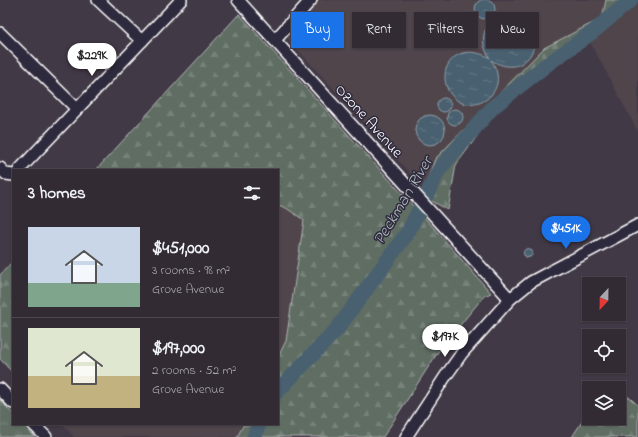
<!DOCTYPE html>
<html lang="en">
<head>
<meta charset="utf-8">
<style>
  body { margin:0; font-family:"Indie Flower",sans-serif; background:#3d3740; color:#f1f3f6; height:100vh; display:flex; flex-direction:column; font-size:15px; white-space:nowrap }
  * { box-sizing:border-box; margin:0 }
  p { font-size:13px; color:#a8a7ac }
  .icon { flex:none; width:22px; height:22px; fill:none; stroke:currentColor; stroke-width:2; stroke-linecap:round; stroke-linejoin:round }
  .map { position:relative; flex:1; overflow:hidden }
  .side { position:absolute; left:12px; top:169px; width:267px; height:256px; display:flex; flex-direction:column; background:#322b34; border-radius:0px; box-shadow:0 1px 3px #0004,0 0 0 1px #4d474f }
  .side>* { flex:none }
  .guide { position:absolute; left:291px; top:12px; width:287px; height:36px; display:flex; gap:8px }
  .needle { width:26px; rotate:202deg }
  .controls { position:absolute; left:582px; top:277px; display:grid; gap:8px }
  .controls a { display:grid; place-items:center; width:44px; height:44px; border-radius:0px; background:#322b34; box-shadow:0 1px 3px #0004,0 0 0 1px #4d474f; font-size:20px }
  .price { position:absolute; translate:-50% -34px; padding:0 9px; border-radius:14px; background:#fff; color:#222; font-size:13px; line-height:26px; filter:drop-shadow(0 1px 2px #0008) }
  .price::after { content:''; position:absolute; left:50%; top:24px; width:12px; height:9px; margin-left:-6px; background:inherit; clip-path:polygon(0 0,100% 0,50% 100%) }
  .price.selected { background:#1a73e8; color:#fff }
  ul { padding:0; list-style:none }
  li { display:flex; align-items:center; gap:12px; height:100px; padding:0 16px }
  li+li { border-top:1px solid #4d474f }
  li span { display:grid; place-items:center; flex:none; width:112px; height:80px; border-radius:0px; color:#555 }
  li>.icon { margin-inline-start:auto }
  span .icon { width:48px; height:48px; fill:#fffc; stroke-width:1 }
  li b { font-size:17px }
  h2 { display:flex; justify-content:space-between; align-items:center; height:48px; padding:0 16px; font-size:17px }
  .pill { padding:0 14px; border-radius:0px; background:#322b34; box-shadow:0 1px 3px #0004,0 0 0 1px #4d474f; font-size:14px; line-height:36px }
  .pill.selected { background:#1a73e8; color:#fff }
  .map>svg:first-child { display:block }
</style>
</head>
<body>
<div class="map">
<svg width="638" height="437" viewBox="0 0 638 437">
  <defs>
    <pattern id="forest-firs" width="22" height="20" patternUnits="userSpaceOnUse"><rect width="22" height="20" fill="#5f6d63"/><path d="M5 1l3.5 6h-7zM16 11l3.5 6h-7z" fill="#77837a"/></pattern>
    <pattern id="park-tufts" width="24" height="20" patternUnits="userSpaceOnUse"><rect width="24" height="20" fill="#5f6d63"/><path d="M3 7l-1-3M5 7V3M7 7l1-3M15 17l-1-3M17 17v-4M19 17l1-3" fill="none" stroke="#77837a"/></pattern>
    <pattern id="water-ripples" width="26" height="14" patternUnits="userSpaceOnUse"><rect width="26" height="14" fill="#48616f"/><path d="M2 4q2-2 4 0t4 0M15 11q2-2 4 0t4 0" fill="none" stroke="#637985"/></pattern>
  </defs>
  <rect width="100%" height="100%" fill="#423946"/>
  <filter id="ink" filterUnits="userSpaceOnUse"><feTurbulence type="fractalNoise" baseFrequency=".025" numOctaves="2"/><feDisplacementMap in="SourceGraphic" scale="8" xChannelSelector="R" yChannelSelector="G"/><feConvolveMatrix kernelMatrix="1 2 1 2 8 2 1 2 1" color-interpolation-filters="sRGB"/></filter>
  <g filter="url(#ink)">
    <!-- built -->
    <g fill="#4f444c">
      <polygon points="308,0 606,0 602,18 544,48 435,159 424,189 287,38"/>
      <polygon points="635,0 638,0 638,132 589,40"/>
      <polygon points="278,205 286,208 304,220 286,341 278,357"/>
      <polygon points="62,424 244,424 237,437 74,437"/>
    </g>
    <!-- forest -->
    <g fill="url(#forest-firs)" stroke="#afb6b1">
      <polygon points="606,0 636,0 630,9 586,45 550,70 494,113 456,165 448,210 421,195 435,159 544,48 602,18"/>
      <polygon points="239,14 414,207 425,218 491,293 484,296 438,352 383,437 237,437 244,424 278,424 278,357 286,341 304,220 286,208 278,205 278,170 96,170"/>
      <polygon points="13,261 13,373 0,359 0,275"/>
      <polygon points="619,389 638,405 638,437 572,437 589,411 589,418 619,418"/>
    </g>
    <!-- park -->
    <polygon fill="url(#park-tufts)" stroke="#afb6b1" points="0,400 13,414 13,424 22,424 35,437 0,437"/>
    <!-- water -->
    <g fill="url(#water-ripples)" stroke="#91a0a9">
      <circle cx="485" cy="9" r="10"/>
      <circle cx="468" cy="22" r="9"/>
      <path d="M 509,14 C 555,18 534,87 491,60 C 515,94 466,123 448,90 C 445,84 444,76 446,69 C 454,49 474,49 490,58 C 476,39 485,17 509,14 Z"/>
      <circle cx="453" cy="36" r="9"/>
      <circle cx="444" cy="105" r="7"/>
      <circle cx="455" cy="117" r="8"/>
      <circle cx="430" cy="130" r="15"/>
      <circle cx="528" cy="253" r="4.5"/>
    </g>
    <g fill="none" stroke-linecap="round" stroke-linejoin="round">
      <!-- river -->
      <g stroke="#48616f" stroke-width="15">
        <polyline points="278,391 338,328 408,232 439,170 453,153 493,107 545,66 594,31 631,0"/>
        <polyline points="254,437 259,424"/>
      </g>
      <defs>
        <g id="minor">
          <polyline points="98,0 142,41"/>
          <polyline points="238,0 510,299"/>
          <polyline points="0,33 77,109"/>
          <polyline points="275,40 311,0"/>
          <polyline points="0,168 6,174 13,175"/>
          <polyline points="19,170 181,0"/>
          <polyline points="0,389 13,403"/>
          <polyline points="33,424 46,437"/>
          <polyline points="406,437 445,377 462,353 510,299 531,282 638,225"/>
        </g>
      </defs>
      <!-- minor casing -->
      <use href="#minor" stroke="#fff" stroke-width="14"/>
      <!-- minor -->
      <use href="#minor" stroke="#2f2a3d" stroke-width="11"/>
    </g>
  </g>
  <g text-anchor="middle" stroke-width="3" stroke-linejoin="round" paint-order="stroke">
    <!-- street labels -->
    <g font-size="16" fill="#fff" stroke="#2f2a3d">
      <text transform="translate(370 120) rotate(48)" y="6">Ozone Avenue</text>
    </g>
    <!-- water labels -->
    <g font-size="17" font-style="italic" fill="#adb8be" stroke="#2f2a3d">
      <text transform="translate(402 200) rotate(-59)" y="6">Peckman River</text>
    </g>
  </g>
</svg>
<div class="controls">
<a><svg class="needle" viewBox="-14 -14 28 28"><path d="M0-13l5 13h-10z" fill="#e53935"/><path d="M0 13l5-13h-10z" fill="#a8a7ac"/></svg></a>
<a><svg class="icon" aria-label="locate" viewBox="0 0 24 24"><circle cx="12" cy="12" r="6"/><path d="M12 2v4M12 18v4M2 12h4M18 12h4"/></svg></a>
<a><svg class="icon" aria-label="layers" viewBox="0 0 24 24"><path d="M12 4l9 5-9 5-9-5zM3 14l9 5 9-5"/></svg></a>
</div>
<b class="price" style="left:92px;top:77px">$229K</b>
<b class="price selected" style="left:566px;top:250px">$451K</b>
<b class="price" style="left:445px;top:358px">$197K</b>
<div class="guide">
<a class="pill selected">Buy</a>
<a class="pill">Rent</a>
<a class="pill">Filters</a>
<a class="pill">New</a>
</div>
<section class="side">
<h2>3 homes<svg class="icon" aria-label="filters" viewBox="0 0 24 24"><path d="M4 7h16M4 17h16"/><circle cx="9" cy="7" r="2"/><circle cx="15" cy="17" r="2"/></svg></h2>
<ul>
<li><span style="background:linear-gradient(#c9d6e8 70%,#7fa58c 0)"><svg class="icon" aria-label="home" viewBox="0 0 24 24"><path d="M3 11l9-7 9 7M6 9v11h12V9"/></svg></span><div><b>$451,000</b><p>3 rooms · 98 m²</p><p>Grove Avenue</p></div></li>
<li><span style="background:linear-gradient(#dfe7d0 60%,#c2b280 0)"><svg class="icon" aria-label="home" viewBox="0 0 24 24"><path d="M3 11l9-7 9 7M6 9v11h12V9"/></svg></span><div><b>$197,000</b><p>2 rooms · 52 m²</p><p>Grove Avenue</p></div></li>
</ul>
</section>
</div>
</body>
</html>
